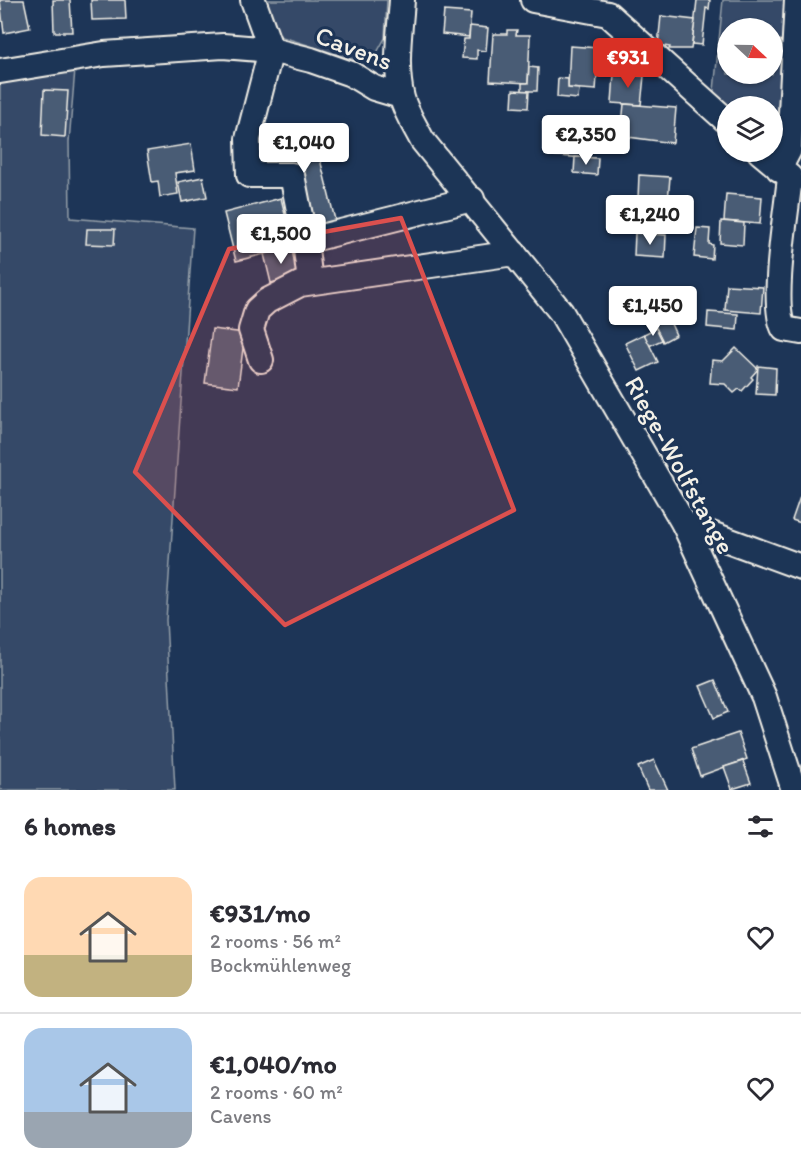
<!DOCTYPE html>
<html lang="en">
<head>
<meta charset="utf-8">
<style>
  body { margin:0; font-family:Itim,sans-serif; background:#f2f2f3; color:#2b2b33; height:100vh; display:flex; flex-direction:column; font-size:22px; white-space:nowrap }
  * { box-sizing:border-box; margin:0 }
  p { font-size:20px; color:#7c7c81 }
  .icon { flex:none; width:33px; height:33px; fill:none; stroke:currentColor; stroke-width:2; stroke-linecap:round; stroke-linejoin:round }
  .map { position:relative; height:790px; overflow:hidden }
  .drawer { display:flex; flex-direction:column; background:#fff; flex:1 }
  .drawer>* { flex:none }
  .needle { width:39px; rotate:112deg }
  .tools { position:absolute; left:717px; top:18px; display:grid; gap:12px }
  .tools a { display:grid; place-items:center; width:66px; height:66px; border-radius:50%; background:#fff; box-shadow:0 2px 4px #0004; font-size:30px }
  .price { position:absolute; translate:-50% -51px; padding:0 14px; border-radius:6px; background:#fff; color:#222; font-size:20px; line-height:39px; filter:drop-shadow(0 2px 3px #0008) }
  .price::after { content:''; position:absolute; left:50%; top:36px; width:18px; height:14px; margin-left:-9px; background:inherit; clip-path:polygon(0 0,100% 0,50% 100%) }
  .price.on { background:#d93025; color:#fff }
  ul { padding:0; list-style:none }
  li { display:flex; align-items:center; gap:18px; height:150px; padding:0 24px }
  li+li { border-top:2px solid #e1e1e2 }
  li span { display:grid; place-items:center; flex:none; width:168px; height:120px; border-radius:18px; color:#555 }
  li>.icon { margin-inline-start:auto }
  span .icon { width:72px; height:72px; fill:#fffc; stroke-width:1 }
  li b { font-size:26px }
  h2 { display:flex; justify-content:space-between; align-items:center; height:72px; padding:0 24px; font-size:26px }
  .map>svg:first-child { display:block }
</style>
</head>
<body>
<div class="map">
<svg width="801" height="790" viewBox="0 0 801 790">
  <rect width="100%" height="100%" fill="#1d3557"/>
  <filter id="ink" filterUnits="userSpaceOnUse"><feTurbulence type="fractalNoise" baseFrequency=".0167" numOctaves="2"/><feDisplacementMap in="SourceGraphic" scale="12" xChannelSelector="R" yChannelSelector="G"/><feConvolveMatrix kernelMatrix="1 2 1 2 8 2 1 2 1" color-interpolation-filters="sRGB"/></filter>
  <g filter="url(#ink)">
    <!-- green -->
    <g fill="#354a67" stroke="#949ea8" stroke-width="1.5" fill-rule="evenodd">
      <polygon points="264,0 387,0 385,38 375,56 358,61 276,35"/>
      <path d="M 723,0 L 788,0 L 781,142 L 773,143 L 772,106 L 728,106 L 713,101 ZM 728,28 L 772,28 L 772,74 L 728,74 Z"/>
      <polygon points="75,69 69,142 70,218 193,228 166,620 175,790 0,790 0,81"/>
    </g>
    <!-- building -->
    <g fill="#485b74" stroke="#f4f1e8" stroke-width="1.5">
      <polygon points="0,0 24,0 30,28 4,33"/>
      <polygon points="53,0 70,0 72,32 54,32"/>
      <polygon points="91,0 125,0 126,19 92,20"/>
      <polygon points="697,0 710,0 709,9 706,8 702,45 692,44"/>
      <polygon points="444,11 471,13 469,37 442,34"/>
      <polygon points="661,16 695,20 691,49 669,49 670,47 658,45"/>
      <polygon points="470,26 488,28 486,51 477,50 477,59 462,58 464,39 469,39"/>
      <polygon points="507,30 517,30 516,35 530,35 528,83 490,81 493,34 507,34"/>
      <polygon points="776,40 784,41 782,55 775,54"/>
      <polygon points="570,46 599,48 596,90 568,88"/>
      <polygon points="529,67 538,68 537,91 522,91 522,83 528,83"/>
      <polygon points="614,74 644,76 641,105 612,103"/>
      <polygon points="558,78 568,79 568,88 579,89 578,99 557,97"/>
      <polygon points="44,90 68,91 65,137 42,135"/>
      <polygon points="513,90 529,91 528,108 512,107"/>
      <polygon points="624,104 676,108 673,143 628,137 629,125 622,125"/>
      <polygon points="548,121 586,123 584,158 546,155"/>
      <polygon points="305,133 306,146 316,143 337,228 317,233 298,153 258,157 257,137"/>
      <polygon points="191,144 195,170 175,173 178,194 160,197 158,181 152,182 147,151"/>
      <polygon points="575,157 598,158 597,175 574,173"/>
      <polygon points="639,175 670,177 668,201 638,199"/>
      <polygon points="203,177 207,197 182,202 178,182"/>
      <polygon points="726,194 762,197 760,224 724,221"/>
      <polygon points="281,198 293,247 236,261 224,213"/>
      <polygon points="721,221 744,223 743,245 720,243"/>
      <polygon points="697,228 710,229 709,244 713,245 712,259 694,257"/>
      <polygon points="87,229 115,229 114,245 86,244"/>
      <polygon points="635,233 666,235 665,258 634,256"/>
      <polygon points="291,247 298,276 271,283 264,254"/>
      <polygon points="727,285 763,287 761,313 725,310"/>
      <polygon points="708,312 738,314 737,330 707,327"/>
      <polygon points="667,315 676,335 663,342 653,322"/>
      <polygon points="656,328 662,340 649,346 644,334"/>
      <polygon points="212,329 245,333 238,387 205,383"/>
      <polygon points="644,334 658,362 639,371 625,343"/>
      <polygon points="736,348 758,369 751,377 753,379 742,391 739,389 734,393 725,384 710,383 712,360 723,361"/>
      <polygon points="758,366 776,368 775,395 756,394"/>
      <polygon points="800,497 801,497 801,523 792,520"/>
      <polygon points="715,680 728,712 714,718 700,686"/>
      <polygon points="738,733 747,759 700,776 691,749"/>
      <polygon points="654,760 668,790 648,790 638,767"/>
      <polygon points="743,761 751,783 732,789 724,767"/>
    </g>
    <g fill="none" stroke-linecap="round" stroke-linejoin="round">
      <defs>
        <g id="minor">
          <polyline points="253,0 271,50 248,139 249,175 292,175 305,241 472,199"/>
          <path d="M 402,0 C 400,31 394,67 402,98 C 406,113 415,126 422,140 L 561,312 L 684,524 L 764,697 L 794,790"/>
          <polyline points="533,0 608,14 728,122"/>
          <polyline points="0,71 104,54 223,46 271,50 311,60 351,74 374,88 401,96"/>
          <path d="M 760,152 L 790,177 C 787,209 770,305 784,329 L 801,332"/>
          <polyline points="779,169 789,150 797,0"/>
          <polyline points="305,241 310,282"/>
          <polyline points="261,360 251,330 257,310 267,301 300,284 514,253"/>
          <polyline points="684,524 801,567"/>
        </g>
      </defs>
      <!-- minor casing -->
      <use href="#minor" stroke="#f4f1e8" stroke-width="28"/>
      <!-- minor -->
      <use href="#minor" stroke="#1d3557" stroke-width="24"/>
    </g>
  </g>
  <!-- marked area -->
  <path fill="#dc504e" fill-opacity="0.2" stroke="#dc504e" stroke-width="4.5" stroke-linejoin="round" d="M 401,218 L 514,510 L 285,625 L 135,472 L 229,249 Z"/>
  <g text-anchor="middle" stroke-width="6" stroke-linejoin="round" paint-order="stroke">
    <!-- street labels -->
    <g font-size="26" fill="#f4f1e8" stroke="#1d3557">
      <text transform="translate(354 48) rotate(21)" y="9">Cavens</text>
      <text transform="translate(680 465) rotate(61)" y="9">Riege-Wolfstange</text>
    </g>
  </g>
</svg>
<div class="tools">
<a><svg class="needle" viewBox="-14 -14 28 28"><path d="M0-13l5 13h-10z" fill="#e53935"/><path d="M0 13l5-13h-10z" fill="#7c7c81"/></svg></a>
<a><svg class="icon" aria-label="layers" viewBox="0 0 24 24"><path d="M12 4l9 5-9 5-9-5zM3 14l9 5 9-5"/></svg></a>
</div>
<b class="price on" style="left:628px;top:89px">€931</b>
<b class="price" style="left:586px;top:166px">€2,350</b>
<b class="price" style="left:304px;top:174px">€1,040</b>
<b class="price" style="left:650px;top:246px">€1,240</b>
<b class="price" style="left:281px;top:265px">€1,500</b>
<b class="price" style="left:653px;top:337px">€1,450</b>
</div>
<section class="drawer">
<h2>6 homes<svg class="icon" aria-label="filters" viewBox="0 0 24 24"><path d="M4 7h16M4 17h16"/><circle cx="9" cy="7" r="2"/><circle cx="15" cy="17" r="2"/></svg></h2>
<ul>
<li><span style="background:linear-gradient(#ffd9b3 65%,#c2b280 0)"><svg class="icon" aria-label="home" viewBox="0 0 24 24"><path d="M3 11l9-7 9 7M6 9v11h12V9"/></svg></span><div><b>€931/mo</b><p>2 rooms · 56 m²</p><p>Bockmühlenweg</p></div><svg class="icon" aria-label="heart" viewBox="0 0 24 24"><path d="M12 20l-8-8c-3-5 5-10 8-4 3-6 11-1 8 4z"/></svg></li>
<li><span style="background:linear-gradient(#a9c7e8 70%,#9aa5b1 0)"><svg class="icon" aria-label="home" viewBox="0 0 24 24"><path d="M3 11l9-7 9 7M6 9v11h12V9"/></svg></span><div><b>€1,040/mo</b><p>2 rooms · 60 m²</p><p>Cavens</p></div><svg class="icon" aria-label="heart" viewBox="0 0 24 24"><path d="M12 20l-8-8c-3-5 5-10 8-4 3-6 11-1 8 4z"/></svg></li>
</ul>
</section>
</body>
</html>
